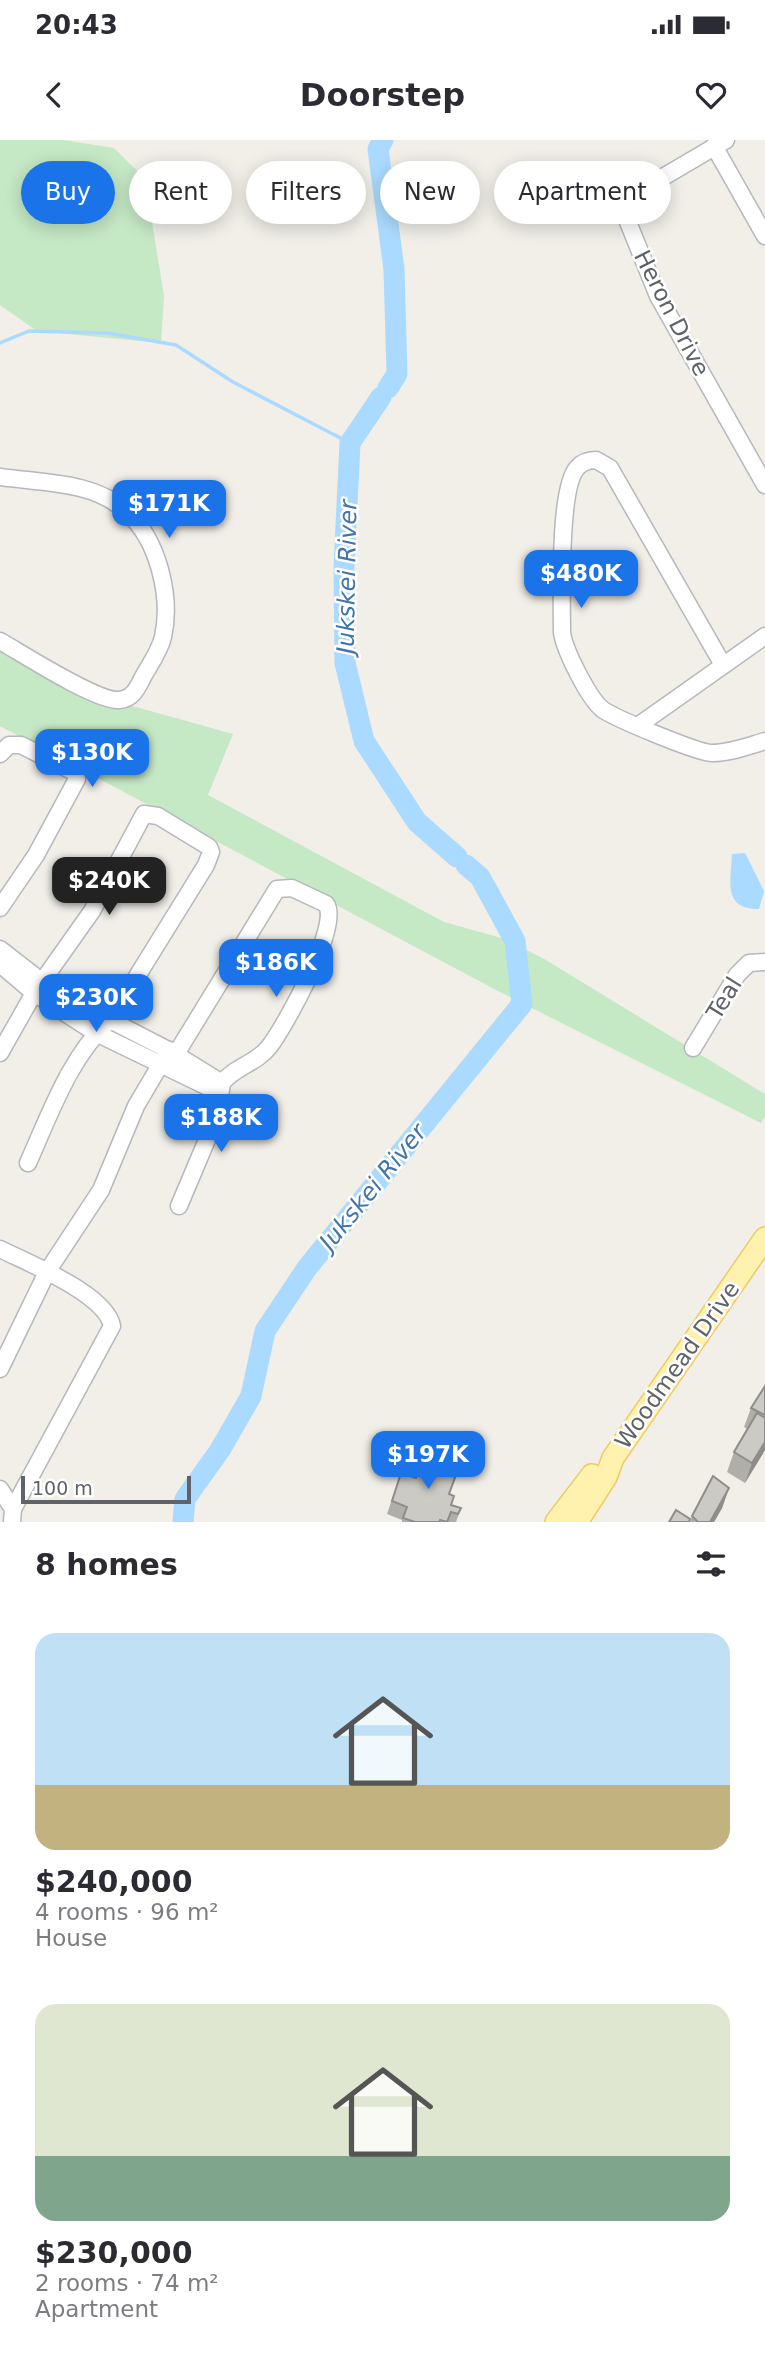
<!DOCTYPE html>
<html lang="en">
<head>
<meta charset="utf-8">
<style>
  body { margin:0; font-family:"DejaVu Sans",sans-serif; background:#f2f2f3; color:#2b2b33; height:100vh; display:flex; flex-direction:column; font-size:26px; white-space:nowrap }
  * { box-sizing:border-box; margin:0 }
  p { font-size:23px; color:#7c7c81 }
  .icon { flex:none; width:38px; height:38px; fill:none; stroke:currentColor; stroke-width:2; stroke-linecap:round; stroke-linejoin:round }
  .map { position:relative; height:1382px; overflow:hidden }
  .sheet { display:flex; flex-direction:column; background:#fff; flex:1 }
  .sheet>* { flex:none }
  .guide { position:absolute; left:21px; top:21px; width:724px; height:63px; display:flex; gap:14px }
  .scale { position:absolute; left:21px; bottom:18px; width:170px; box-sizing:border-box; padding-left:7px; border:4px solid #5f6368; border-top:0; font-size:19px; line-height:24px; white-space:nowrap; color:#5f6368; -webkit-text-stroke:5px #fff; paint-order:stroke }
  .price { position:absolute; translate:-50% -60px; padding:0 16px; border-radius:14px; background:#1a73e8; color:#fff; font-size:23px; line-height:46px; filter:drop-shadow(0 2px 4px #0008) }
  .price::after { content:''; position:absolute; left:50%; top:42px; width:21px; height:16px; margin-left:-10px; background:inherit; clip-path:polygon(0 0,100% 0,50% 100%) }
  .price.current { background:#222; color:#fff }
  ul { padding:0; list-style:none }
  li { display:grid; align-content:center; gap:14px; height:371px; padding:0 35px }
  li span { display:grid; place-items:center; height:217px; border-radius:21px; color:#555 }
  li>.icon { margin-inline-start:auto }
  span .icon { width:126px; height:126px; fill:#fffc; stroke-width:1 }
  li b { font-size:30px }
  h2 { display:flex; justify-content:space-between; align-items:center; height:84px; padding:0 35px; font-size:30px }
  .pill { padding:0 24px; border-radius:32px; background:#fff; box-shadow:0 4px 18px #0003; font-size:24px; line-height:63px }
  .pill.current { background:#1a73e8; color:#fff }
  .status { display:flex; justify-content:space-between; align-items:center; height:49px; padding:0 35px; background:#fff; direction:ltr }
  .status svg { height:19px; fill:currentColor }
  header { display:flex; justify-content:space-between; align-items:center; height:91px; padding:0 35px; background:#fff; font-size:32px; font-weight:800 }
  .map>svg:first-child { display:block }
</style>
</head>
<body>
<div class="status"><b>20:43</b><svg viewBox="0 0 49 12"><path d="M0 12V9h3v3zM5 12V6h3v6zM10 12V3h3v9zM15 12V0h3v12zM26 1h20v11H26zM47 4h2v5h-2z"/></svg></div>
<header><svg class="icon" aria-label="back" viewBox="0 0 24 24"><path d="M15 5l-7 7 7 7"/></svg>Doorstep<svg class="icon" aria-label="heart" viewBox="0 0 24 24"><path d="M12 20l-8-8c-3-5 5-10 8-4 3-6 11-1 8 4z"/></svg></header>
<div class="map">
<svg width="765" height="1382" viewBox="0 0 765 1382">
  <rect width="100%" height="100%" fill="#f1efe8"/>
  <!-- green -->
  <g fill="#c5e8c5">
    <polygon points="0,0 63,0 114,8 145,39 164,156 161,203 37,191 0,165"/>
    <polygon points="0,500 111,560 233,594 208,655 444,782 505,799 546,820 765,954 765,976 761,983 496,850 0,586"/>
  </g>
  <!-- water -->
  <path fill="#aadaff" d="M 745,713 L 764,751 L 759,769 C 722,769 731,741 732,714 Z"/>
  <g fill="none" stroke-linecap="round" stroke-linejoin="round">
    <!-- stream -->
    <polyline stroke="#aadaff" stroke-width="3.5" points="0,203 29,191 108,193 176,205 233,242 350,303"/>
    <!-- river -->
    <g stroke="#aadaff" stroke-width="21">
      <polyline points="383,0 378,9 394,129 397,234 388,248"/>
      <polyline points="381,257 350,303 344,427 345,523 364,601 417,682 457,717"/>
      <polyline points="183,1382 185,1359 220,1310 251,1256 265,1191 307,1128 522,864 515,801 480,737 466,725"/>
    </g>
    <defs>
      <g id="minor">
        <polyline points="726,0 636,53 627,66 628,82 658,156 765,345"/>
        <polyline points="714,6 765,96"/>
        <path d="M 0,337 C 42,343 94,341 127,372 C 158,400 172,456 163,497 C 160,510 151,523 144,535 C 138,546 134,559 119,560 C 97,562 23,514 0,501"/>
        <path d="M 723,525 L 610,328 L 596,320 C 588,320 582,322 577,328 C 558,349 562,462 562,493 C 565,511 588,557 602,569 C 614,578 698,613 712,613 C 730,613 748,606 765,601"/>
        <polyline points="639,585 765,496"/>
        <polyline points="0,614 9,605 21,605 74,632 77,639 36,715 0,768"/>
        <polyline points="0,809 54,851 172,912 222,943"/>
        <polyline points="0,824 34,853 96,893 218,952"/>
        <polyline points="693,908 737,835 749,823 765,822"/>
        <path d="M 0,913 L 34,853 L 92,771 L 144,674 L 158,676 L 209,707 L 211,712 L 206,725 L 110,880 C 70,916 50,974 28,1023"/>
        <path d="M 176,914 L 277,749 L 292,748 L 326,764 C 342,784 284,888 269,907 C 257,923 234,927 222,943 L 217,976 L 179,1066"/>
        <path d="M 0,1109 C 28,1123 106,1154 112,1186 L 13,1369"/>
        <polyline points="0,1229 47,1132 101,1050 136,966 169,910"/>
        <polyline points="0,1349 13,1369 12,1382"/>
      </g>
      <g id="major">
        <polyline points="556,1382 592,1335"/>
        <polyline points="577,1382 606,1337 613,1318 765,1098"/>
      </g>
    </defs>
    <!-- minor casing -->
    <use href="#minor" stroke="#b5b8bc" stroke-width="19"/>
    <!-- major casing -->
    <use href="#major" stroke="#f2c960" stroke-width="24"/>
    <!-- minor -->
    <use href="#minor" stroke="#fff" stroke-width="16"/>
    <!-- major -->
    <use href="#major" stroke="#fff2af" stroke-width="21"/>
  </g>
  <!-- wall -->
  <g fill="#afaea9">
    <polygon points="765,1246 765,1310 745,1343 727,1332 734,1312 747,1289 744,1287 751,1268"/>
    <polygon points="401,1333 416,1338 449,1354 451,1365 461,1368 456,1382 402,1382 402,1380 387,1374"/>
    <polygon points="729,1348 722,1368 714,1382 690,1382 692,1376"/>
  </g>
  <!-- shaded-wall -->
  <g fill="#8f8d8a">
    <polygon points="765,1302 765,1310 745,1343 752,1323"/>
    <polygon points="729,1348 722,1368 714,1382 710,1382"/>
  </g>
  <!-- building -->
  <g fill="#cccac5" stroke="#8f8d8a" stroke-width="2">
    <polygon points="765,1246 765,1275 751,1268"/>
    <polygon points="757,1273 765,1278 765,1302 752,1323 734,1312"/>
    <polygon points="425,1311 460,1324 449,1354 454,1356 451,1365 461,1368 458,1374 451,1372 447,1382 440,1380 439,1382 415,1382 403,1378 407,1367 392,1361 401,1333 416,1338"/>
    <polygon points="713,1336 729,1348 710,1382 698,1382 692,1376"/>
    <polygon points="676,1370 690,1379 689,1382 669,1382"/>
  </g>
  <g text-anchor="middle" stroke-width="5" stroke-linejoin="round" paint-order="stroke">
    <!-- street labels -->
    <g font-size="23" fill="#5f6368" stroke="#fff">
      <text transform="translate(672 173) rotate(63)" y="8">Heron Drive</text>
      <text transform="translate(724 858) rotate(-58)" y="8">Teal</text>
      <text transform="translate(677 1225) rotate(-55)" y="8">Woodmead Drive</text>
    </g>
    <!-- water labels -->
    <g font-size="24" font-style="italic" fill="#4174aa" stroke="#fff">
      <text transform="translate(347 437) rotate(-89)" y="8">Jukskei River</text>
      <text transform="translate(373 1047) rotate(-51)" y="8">Jukskei River</text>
    </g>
  </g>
</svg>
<div class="scale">100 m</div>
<b class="price" style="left:169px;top:400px">$171K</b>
<b class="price" style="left:581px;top:470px">$480K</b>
<b class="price" style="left:92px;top:649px">$130K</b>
<b class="price current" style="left:109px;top:777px">$240K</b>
<b class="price" style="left:276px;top:859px">$186K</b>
<b class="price" style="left:96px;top:894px">$230K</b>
<b class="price" style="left:221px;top:1014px">$188K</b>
<b class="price" style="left:428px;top:1351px">$197K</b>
<div class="guide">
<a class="pill current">Buy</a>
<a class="pill">Rent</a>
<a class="pill">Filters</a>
<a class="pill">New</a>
<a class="pill">Apartment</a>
</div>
</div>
<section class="sheet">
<h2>8 homes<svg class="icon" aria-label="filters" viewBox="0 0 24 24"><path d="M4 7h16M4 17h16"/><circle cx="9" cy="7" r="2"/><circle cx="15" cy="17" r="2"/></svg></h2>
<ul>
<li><span style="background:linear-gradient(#bfe0f5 70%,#c2b280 0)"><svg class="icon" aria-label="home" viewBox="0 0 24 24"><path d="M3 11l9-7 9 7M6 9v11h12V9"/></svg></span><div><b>$240,000</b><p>4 rooms · 96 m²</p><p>House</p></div></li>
<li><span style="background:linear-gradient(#dfe7d0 70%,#7fa58c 0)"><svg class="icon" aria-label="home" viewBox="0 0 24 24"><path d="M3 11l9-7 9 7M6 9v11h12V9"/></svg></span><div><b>$230,000</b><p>2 rooms · 74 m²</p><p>Apartment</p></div></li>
</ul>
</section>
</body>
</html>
